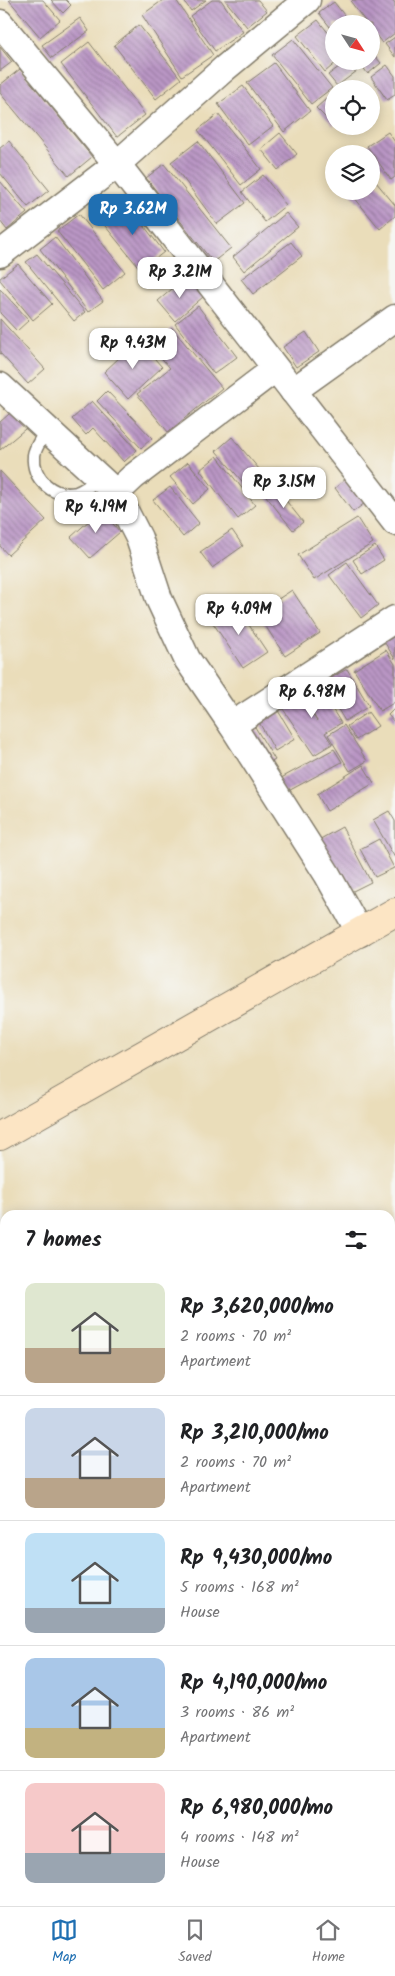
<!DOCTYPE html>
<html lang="en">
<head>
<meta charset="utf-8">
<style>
  body { margin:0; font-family:Kalam,sans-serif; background:#f6f6f6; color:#202124; height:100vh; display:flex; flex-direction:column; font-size:19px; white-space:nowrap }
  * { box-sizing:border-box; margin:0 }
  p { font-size:16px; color:#757577 }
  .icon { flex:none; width:28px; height:28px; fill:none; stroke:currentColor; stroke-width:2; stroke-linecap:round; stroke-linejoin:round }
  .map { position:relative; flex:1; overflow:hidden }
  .details { position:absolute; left:0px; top:1210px; width:395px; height:696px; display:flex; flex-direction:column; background:#fff; border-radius:15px 15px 0 0; box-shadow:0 2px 12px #0003 }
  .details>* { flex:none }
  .needle { width:32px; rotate:126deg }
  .tools { position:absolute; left:325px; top:15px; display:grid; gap:10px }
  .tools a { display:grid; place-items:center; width:55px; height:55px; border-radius:50%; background:#fff; box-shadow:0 2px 12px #0003; font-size:25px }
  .price { position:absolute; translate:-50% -42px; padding:0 11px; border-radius:10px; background:#fff; color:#222; font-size:16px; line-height:32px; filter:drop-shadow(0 1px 2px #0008) }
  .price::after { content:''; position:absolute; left:50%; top:30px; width:15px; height:11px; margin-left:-8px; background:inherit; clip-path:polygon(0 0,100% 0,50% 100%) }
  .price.selected { background:#1f6fb2; color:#fff }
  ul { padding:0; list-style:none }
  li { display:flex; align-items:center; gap:15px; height:125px; padding:0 25px }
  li+li { border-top:1px solid #e0e0e0 }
  li span { display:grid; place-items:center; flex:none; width:140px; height:100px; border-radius:10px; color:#555 }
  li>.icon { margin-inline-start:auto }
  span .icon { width:60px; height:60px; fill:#fffc; stroke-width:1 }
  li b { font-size:21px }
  h2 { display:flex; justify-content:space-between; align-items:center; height:60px; padding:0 25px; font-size:21px }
  .menu { display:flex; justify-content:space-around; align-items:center; height:70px; border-top:1px solid #e0e0e0; background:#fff; font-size:14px; color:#757577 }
  .menu a { display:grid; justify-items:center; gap:2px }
  .menu .selected { color:#1f6fb2 }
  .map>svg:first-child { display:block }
</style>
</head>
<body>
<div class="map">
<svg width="395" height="1906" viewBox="0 0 395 1906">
  <defs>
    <pattern id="building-back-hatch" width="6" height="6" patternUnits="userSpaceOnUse" patternTransform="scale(1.25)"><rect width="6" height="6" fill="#ba96c5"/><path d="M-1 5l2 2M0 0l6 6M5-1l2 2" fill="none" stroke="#967a9f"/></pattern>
  </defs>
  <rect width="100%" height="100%" fill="#f6f6f2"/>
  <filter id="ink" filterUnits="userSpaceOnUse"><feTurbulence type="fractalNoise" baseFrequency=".02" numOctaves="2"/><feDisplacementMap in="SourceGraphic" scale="10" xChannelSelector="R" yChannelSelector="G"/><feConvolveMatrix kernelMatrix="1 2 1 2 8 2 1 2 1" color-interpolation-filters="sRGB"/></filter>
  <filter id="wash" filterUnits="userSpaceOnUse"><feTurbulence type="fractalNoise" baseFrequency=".0096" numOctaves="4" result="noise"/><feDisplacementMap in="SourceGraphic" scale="20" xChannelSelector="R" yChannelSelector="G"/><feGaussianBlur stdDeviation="1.12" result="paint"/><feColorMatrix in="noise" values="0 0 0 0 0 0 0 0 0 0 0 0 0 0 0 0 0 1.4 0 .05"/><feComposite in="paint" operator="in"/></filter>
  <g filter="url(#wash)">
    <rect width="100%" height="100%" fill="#eaddba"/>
    <g id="blocks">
      <!-- building -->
      <g fill="url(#building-back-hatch)">
        <polygon points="9,0 43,0 60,20 40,37"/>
        <polygon points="51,0 66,0 71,5 63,13"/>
        <polygon points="163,0 176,0 213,55 182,76 142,15"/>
        <polygon points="183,0 206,0 191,11"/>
        <polygon points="212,0 221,0 243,32 215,51 190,16"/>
        <polygon points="225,0 258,0 267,11 247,27"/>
        <polygon points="353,0 393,0 395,3 395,33 382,43 371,29 371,24 367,24 351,2"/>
        <polygon points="334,2 351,24 334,24 334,32 319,13"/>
        <polygon points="80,18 89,31 52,58 42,45"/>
        <polygon points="318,20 334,40 334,61 338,61 325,72 297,36"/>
        <polygon points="139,25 181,79 156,99 114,45"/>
        <polygon points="395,37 395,57 385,44"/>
        <polygon points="293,39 332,88 311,104 272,55"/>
        <polygon points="89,42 145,115 117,137 61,64"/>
        <polygon points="0,47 12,62 0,71"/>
        <polygon points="371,51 381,63 368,74 358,61 371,61"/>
        <polygon points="347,61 350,61 357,71 337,86 328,75"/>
        <polygon points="274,63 310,111 284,132 247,83"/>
        <polygon points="387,65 395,76 395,95 387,100 371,77"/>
        <polygon points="20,69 92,157 69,176 0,93 0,85"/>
        <polygon points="243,86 273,126 248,145 218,104"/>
        <polygon points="334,92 334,126 316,108"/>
        <polygon points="218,114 261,169 241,185 198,130"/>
        <polygon points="388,132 395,142 395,177 391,180 367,146"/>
        <polygon points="280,133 297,154 278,170 261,149"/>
        <polygon points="9,141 49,190 28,207 0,173 0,148"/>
        <polygon points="198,141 245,203 217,224 171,162"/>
        <polygon points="164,164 231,248 213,262 146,178"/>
        <polygon points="263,175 286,205 265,222 242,192"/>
        <polygon points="371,176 395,205 395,216 380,229 349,191 371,191"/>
        <polygon points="0,181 27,213 7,230 0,221"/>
        <polygon points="126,202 164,252 141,270 101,221"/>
        <polygon points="286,213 298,227 244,271 233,257"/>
        <polygon points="79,214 125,272 103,290 57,231"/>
        <polygon points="55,237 103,301 88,312 40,249"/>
        <polygon points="291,242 302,256 253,294 241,279"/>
        <polygon points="37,254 85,312 74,321 26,262"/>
        <polygon points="18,264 52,304 33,320 0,280 0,278"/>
        <polygon points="186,277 203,297 175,321 158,301"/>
        <polygon points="0,289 29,320 17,331 0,313"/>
        <polygon points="198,306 237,357 214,374 175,324"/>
        <polygon points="0,319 45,369 28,384 0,353"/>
        <polygon points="172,328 222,388 168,432 137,394 170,368 151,346"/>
        <polygon points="306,332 319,352 296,367 283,347"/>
        <polygon points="138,340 162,367 128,399 104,372"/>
        <polygon points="107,391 152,438 141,448 97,401"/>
        <polygon points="92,401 137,450 124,462 93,428 86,435 72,419"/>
        <polygon points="17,407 31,424 0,450 0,422"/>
        <polygon points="232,437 270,482 254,495 216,451"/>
        <polygon points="217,456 255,505 238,519 200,470"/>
        <polygon points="188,462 210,489 193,504 170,477"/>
        <polygon points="0,471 46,520 8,555 0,546"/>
        <polygon points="347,478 365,503 353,512 335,488"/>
        <polygon points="170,487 199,523 183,537 153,500"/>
        <polygon points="276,488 303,522 293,530 266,496"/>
        <polygon points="101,510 120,532 90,558 71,537"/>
        <polygon points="357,518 373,543 314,580 298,555"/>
        <polygon points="232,530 243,546 212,568 200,552"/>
        <polygon points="375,546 384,560 362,574 353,560"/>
        <polygon points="347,562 378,605 361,618 329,575"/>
        <polygon points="292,590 320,633 285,656 257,613"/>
        <polygon points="235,604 267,652 243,668 211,620"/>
        <polygon points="395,632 395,659 383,640"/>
        <polygon points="386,650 395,664 395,702 380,711 354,670"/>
        <polygon points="347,669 369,706 345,721 322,683"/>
        <polygon points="317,685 341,723 325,733 332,744 314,755 281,706 298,694 317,721 302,695"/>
        <polygon points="274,704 295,739 275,751 255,715"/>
        <polygon points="395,708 395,723 388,715"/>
        <polygon points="368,712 378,726 356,740 347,726"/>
        <polygon points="252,722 275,760 262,768 239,731"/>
        <polygon points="344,725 367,761 350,771 328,735"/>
        <polygon points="334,749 342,762 281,795 274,782"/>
        <polygon points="363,765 374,783 327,811 317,794"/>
        <polygon points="389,811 395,821 395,858 373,820"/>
        <polygon points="342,827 371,882 343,896 315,842"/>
        <polygon points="379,839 394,868 375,877 360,849"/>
      </g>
    </g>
  </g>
  <g filter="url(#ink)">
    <use href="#blocks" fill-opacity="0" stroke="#837c6b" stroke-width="1"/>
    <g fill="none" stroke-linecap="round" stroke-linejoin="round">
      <defs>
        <path id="service" d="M 46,430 C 43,437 35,447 34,455 C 32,479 53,498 76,493 C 84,491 93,483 99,478"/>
        <g id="minor">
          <polyline points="0,23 117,164 395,522"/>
          <polyline points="0,254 117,164 225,68 307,0"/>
          <polyline points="0,386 116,493 139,538 159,599 187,659 232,725 327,874 360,933"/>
          <polyline points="293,391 395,318"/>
          <polyline points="116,493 133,477 275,369"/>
          <polyline points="232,725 395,619"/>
        </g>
        <polyline id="secondary" points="0,1136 395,912"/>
      </defs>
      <!-- service casing -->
      <use href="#service" stroke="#837c6b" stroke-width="15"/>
      <!-- minor casing -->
      <use href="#minor" stroke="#837c6b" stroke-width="29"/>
      <!-- secondary casing -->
      <use href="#secondary" stroke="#837c6b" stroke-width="30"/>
      <!-- service -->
      <use href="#service" stroke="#fff" stroke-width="12"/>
      <!-- minor -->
      <use href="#minor" stroke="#fff" stroke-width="26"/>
      <!-- secondary -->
      <use href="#secondary" stroke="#fce5c4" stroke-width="28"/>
    </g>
  </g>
</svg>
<div class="tools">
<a><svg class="needle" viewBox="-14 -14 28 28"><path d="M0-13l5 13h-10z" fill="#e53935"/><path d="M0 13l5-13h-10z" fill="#757577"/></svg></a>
<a><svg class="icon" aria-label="locate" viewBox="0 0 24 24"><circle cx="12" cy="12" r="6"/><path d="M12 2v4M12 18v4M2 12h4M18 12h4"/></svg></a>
<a><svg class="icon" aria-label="layers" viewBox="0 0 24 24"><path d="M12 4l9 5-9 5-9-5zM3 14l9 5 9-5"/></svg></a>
</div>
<b class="price selected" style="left:133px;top:236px">Rp 3.62M</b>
<b class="price" style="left:180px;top:299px">Rp 3.21M</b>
<b class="price" style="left:133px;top:370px">Rp 9.43M</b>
<b class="price" style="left:284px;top:509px">Rp 3.15M</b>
<b class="price" style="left:96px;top:534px">Rp 4.19M</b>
<b class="price" style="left:239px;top:636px">Rp 4.09M</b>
<b class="price" style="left:312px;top:719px">Rp 6.98M</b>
<section class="details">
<h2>7 homes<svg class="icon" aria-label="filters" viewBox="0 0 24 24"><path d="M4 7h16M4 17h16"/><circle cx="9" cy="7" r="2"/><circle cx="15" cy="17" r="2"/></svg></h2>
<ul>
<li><span style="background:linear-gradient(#dfe7d0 65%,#b9a48a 0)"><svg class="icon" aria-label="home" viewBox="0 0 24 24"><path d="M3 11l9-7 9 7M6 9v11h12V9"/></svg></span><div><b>Rp 3,620,000/mo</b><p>2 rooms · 70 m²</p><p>Apartment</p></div></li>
<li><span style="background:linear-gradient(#c9d6e8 70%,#b9a48a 0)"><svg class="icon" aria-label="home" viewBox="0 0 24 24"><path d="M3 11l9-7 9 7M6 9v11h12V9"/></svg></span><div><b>Rp 3,210,000/mo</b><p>2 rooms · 70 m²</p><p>Apartment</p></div></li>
<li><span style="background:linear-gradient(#bfe0f5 75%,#9aa5b1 0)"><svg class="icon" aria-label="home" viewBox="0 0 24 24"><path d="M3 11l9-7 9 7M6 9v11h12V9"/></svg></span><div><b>Rp 9,430,000/mo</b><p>5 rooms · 168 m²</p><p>House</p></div></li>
<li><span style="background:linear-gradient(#a9c7e8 70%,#c2b280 0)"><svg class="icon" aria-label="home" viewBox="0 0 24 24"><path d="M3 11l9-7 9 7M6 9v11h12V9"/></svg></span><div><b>Rp 4,190,000/mo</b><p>3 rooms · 86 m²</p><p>Apartment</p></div></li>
<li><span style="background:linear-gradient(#f6c9c9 70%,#9aa5b1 0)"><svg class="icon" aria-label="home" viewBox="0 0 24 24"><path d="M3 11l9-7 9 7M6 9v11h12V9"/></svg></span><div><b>Rp 6,980,000/mo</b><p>4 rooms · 148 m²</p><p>House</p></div></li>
</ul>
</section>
</div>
<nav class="menu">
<a class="selected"><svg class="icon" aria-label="map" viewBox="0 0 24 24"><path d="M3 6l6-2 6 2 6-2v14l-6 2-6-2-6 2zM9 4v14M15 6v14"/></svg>Map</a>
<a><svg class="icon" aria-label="saved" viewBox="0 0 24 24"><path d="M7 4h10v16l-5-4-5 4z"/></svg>Saved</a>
<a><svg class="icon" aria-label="home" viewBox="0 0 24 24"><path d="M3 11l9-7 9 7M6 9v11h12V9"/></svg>Home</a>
</nav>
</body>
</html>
